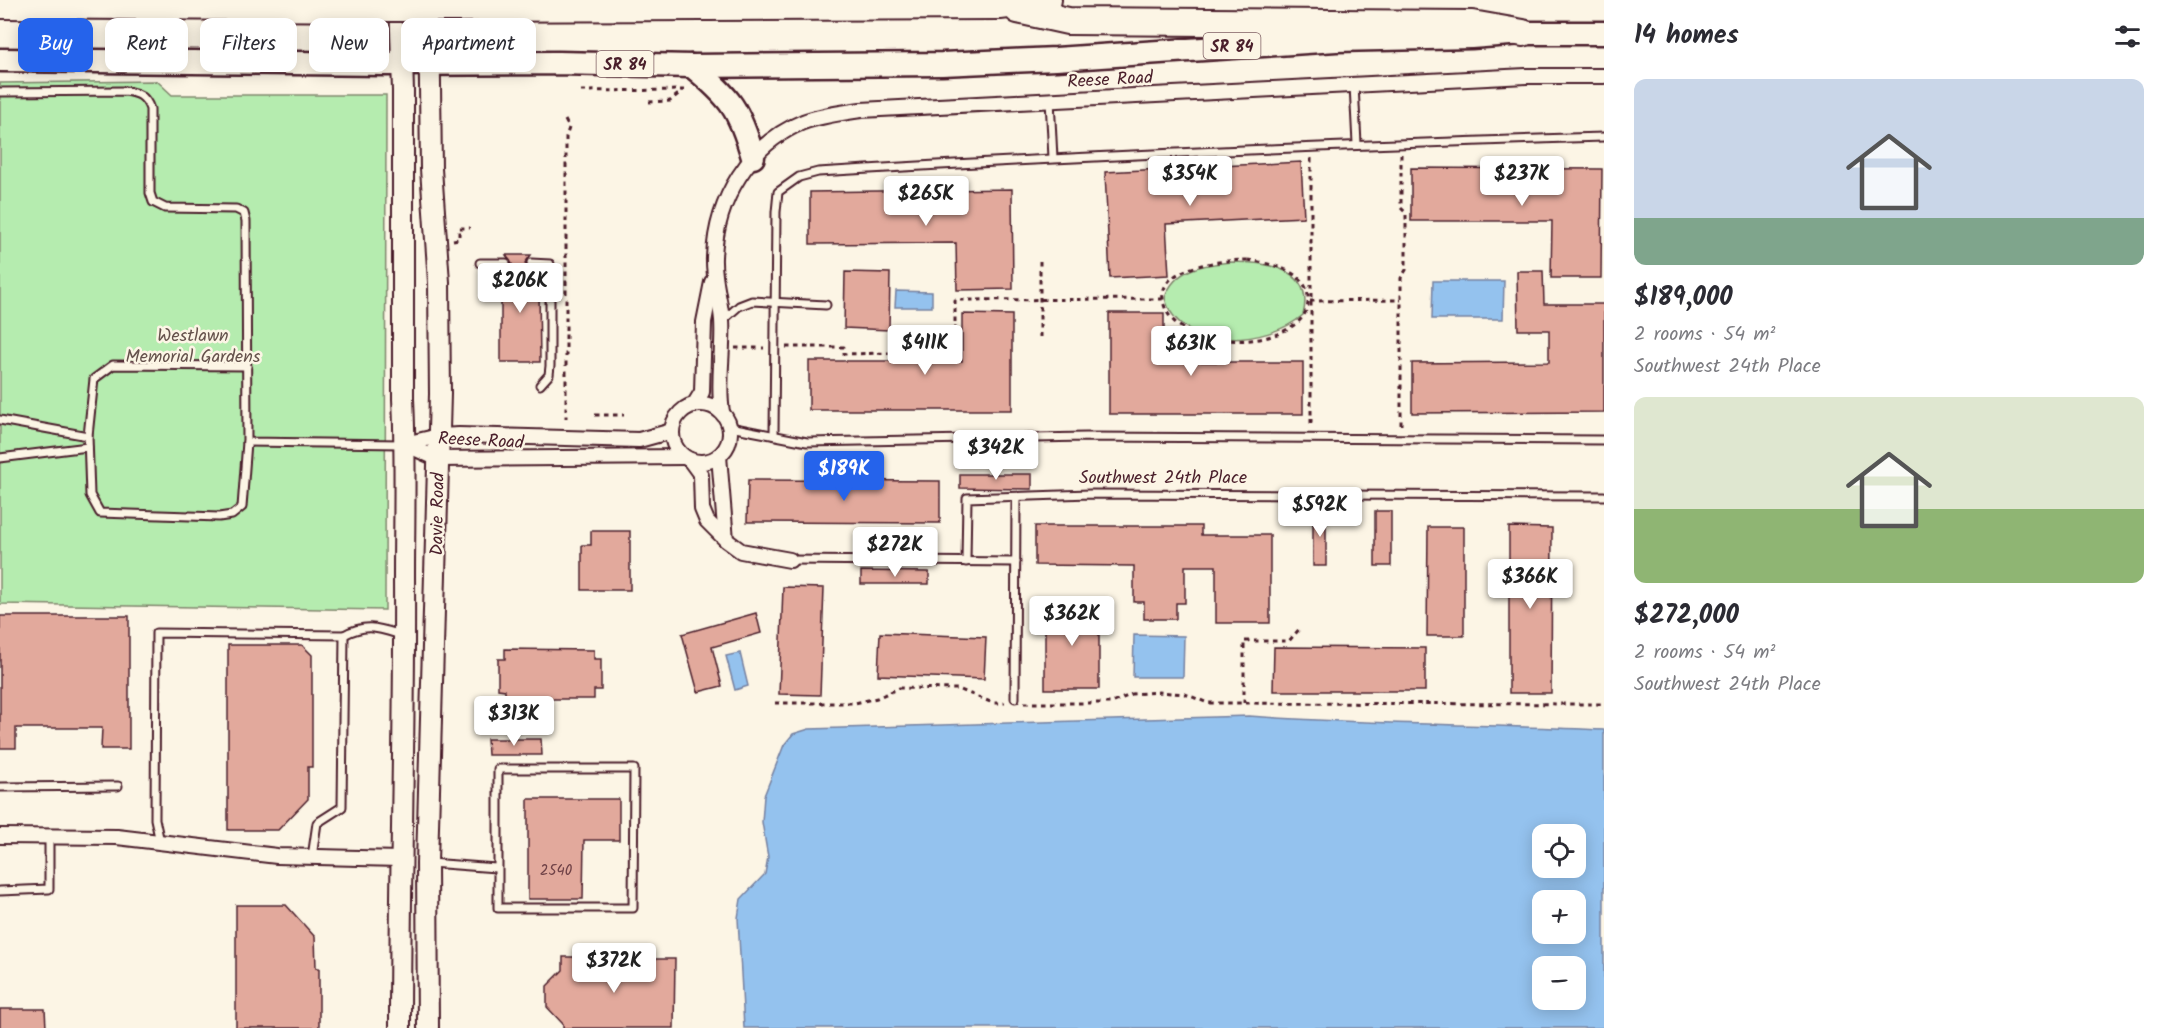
<!DOCTYPE html>
<html lang="en">
<head>
<meta charset="utf-8">
<style>
  body { margin:0; font-family:Kalam,sans-serif; background:#f7f7f7; color:#2b2b33; height:100vh; display:flex; flex-direction:column; font-size:22px; white-space:nowrap }
  * { box-sizing:border-box; margin:0 }
  p { font-size:20px; color:#7c7c81 }
  .icon { flex:none; width:33px; height:33px; fill:none; stroke:currentColor; stroke-width:2; stroke-linecap:round; stroke-linejoin:round }
  .map { position:relative; flex:1; overflow:hidden }
  .side { display:flex; flex-direction:column; background:#fff; width:570px }
  .side>* { flex:none }
  .banner { position:absolute; left:18px; top:18px; width:570px; height:54px; display:flex; gap:12px }
  .buttons { position:absolute; left:1532px; top:824px; display:grid; gap:12px }
  .buttons a { display:grid; place-items:center; width:54px; height:54px; border-radius:12px; background:#fff; box-shadow:0 3px 15px #0003; font-size:30px }
  .price { position:absolute; translate:-50% -51px; padding:0 14px; border-radius:6px; background:#fff; color:#222; font-size:20px; line-height:39px; filter:drop-shadow(0 2px 3px #0008) }
  .price::after { content:''; position:absolute; left:50%; top:36px; width:18px; height:14px; margin-left:-9px; background:inherit; clip-path:polygon(0 0,100% 0,50% 100%) }
  .price.selected { background:#2563eb; color:#fff }
  ul { padding:0; list-style:none }
  li { display:grid; align-content:center; gap:12px; height:318px; padding:0 30px }
  li span { display:grid; place-items:center; height:186px; border-radius:12px; color:#555 }
  li>.icon { margin-inline-start:auto }
  span .icon { width:108px; height:108px; fill:#fffc; stroke-width:1 }
  li b { font-size:26px }
  h2 { display:flex; justify-content:space-between; align-items:center; height:72px; padding:0 30px; font-size:26px }
  .chip { padding:0 21px; border-radius:12px; background:#fff; box-shadow:0 3px 15px #0003; font-size:21px; line-height:54px }
  .chip.selected { background:#2563eb; color:#fff }
  main { display:flex; flex:1; min-height:0 }
  .map>svg:first-child { display:block }
</style>
</head>
<body>
<main>
<div class="map">
<svg width="1604" height="1028" viewBox="0 0 1604 1028">
  <rect width="100%" height="100%" fill="#fcf5e5"/>
  <filter id="ink" filterUnits="userSpaceOnUse"><feTurbulence type="fractalNoise" baseFrequency=".0167" numOctaves="2"/><feDisplacementMap in="SourceGraphic" scale="12" xChannelSelector="R" yChannelSelector="G"/><feConvolveMatrix kernelMatrix="1 2 1 2 8 2 1 2 1" color-interpolation-filters="sRGB"/></filter>
  <g filter="url(#ink)">
    <!-- green -->
    <g fill="#b5ecaf" stroke="#80866d" stroke-width="1.5">
      <polygon points="157,81 172,95 386,95 385,610 0,604 0,83"/>
      <path d="M 1232,262 C 1268,262 1315,269 1303,315 C 1268,346 1179,353 1165,298 C 1174,268 1205,264 1232,262 Z"/>
    </g>
    <!-- water -->
    <g fill="#94c2ee" stroke="#7681a0" stroke-width="1.5" fill-rule="evenodd">
      <polygon points="1433,281 1504,281 1503,319 1432,319"/>
      <polygon points="896,291 932,292 932,307 895,307"/>
      <polygon points="1134,635 1184,636 1183,677 1133,677"/>
      <polygon points="740,653 748,686 735,690 726,656"/>
      <path d="M 1249,716 C 1367,725 1486,724 1604,730 L 1604,1028 L 744,1028 L 738,918 L 741,899 L 765,874 L 768,857 L 762,822 L 764,796 L 784,745 L 793,734 L 809,729 ZM 1542,834 L 1575,834 L 1575,867 L 1542,867 ZM 1542,900 L 1575,900 L 1575,933 L 1542,933 ZM 1542,966 L 1575,966 L 1575,999 L 1542,999 Z"/>
    </g>
    <!-- building -->
    <g fill="#e2a99c" stroke="#4a1f2b" stroke-width="1.5">
      <polygon points="1301,162 1304,217 1166,224 1169,275 1110,278 1105,172"/>
      <polygon points="1411,168 1602,169 1601,278 1551,278 1552,221 1411,221"/>
      <polygon points="1012,189 1013,289 957,290 956,243 810,244 810,192"/>
      <polygon points="506,255 531,255 525,263 531,269 531,283 537,283 537,292 539,292 540,362 501,362 501,283 506,283 506,269 512,264"/>
      <polygon points="1517,271 1543,271 1544,304 1604,304 1604,412 1412,413 1412,363 1549,362 1549,330 1518,330"/>
      <polygon points="845,272 890,273 889,330 844,328"/>
      <polygon points="1109,313 1164,313 1164,362 1303,362 1303,414 1109,414"/>
      <polygon points="962,314 1012,315 1012,410 809,410 809,361 962,361"/>
      <polygon points="960,474 1032,474 1032,489 960,488"/>
      <polygon points="748,480 940,481 940,523 747,522"/>
      <rect x="1313" y="511" width="13" height="55"/>
      <rect x="1375" y="511" width="16" height="55"/>
      <polygon points="1035,526 1201,526 1201,535 1270,535 1270,623 1216,623 1216,566 1185,566 1185,603 1176,603 1176,619 1144,619 1144,602 1134,602 1134,566 1035,565"/>
      <polygon points="1428,527 1464,527 1464,636 1427,636"/>
      <polygon points="1509,527 1552,528 1551,693 1509,693"/>
      <polygon points="591,531 630,531 630,590 582,590 582,545 591,545"/>
      <polygon points="861,571 929,572 929,584 861,584"/>
      <polygon points="783,587 824,588 820,695 779,694"/>
      <polygon points="1099,604 1099,689 1045,689 1045,605"/>
      <polygon points="756,613 761,633 712,647 722,686 698,692 682,634"/>
      <polygon points="0,616 129,616 129,749 101,749 102,728 16,728 16,748 0,748"/>
      <polygon points="880,633 986,637 984,679 878,675"/>
      <polygon points="228,645 302,645 312,655 312,767 308,767 308,799 278,830 228,830"/>
      <polygon points="1274,647 1425,648 1425,691 1273,691"/>
      <polygon points="505,649 594,650 594,659 601,659 601,690 594,690 594,699 505,699 505,690 498,689 498,659 505,659"/>
      <polygon points="487,739 541,739 542,755 488,755"/>
      <polygon points="528,799 619,799 619,840 584,840 583,899 528,899"/>
      <polygon points="236,905 286,905 315,937 316,968 319,968 319,1028 236,1028"/>
      <polygon points="563,957 574,957 575,959 675,959 674,1028 563,1028 563,1024 547,1007 547,986 563,970"/>
      <polygon points="0,1009 45,1009 46,1028 0,1028"/>
    </g>
    <g fill="none" stroke-linecap="round" stroke-linejoin="round">
      <defs>
        <g id="service">
          <polyline points="1354,85 1357,144"/>
          <path d="M 0,92 L 125,91 C 138,93 145,95 150,109 L 150,193 L 153,202 L 165,208 L 236,209 L 244,213 L 246,221 L 247,442 L 402,444"/>
          <polyline points="1050,100 1053,158"/>
          <polyline points="480,263 506,263"/>
          <polyline points="531,263 550,264 550,366 549,375 540,385"/>
          <polyline points="722,321 739,306 752,301 826,305"/>
          <polyline points="0,420 88,436"/>
          <polyline points="730,427 807,442 1086,437 1604,440"/>
          <path d="M 774,435 L 776,212 L 778,192 L 799,177 L 818,172 C 1080,156 1342,145 1604,137"/>
          <polyline points="247,442 242,507 232,515 219,517 100,513 90,495 88,436 94,379 113,365 247,366"/>
          <polyline points="0,458 88,447"/>
          <polyline points="790,560 1016,562"/>
          <polyline points="966,562 967,498 1090,494 1604,496"/>
          <path d="M 344,635 C 366,623 378,628 401,635"/>
          <polyline points="1015,698 1016,498"/>
          <polygon points="498,769 634,769 633,908 498,908"/>
          <polyline points="0,787 118,786"/>
          <polyline points="160,842 155,819 156,633 344,635 342,807 317,823 312,857"/>
          <polyline points="430,863 496,868"/>
          <polyline points="0,891 49,889 49,836"/>
        </g>
        <g id="minor">
          <circle cx="701" cy="433" r="29"/>
          <polyline points="694,405 702,392 704,322 712,282"/>
          <path d="M 722,412 C 717,382 724,351 722,320 C 720,299 713,278 714,257 C 716,200 749,144 803,122 C 822,115 841,113 861,110 L 1526,76 L 1604,76"/>
          <polyline points="405,444 438,459 684,457"/>
          <polyline points="405,444 439,436 459,435 639,440 672,431"/>
          <polyline points="719,456 726,540"/>
          <polyline points="690,460 701,475 702,509 707,521 726,540 741,551 790,560"/>
          <polyline points="0,836 117,837 277,856 400,859"/>
        </g>
        <g id="secondary">
          <path d="M 400,0 L 403,91 L 403,399 C 406,458 404,518 404,577 C 405,727 400,878 400,1028"/>
          <polyline points="428,1028 427,863 440,394 439,282 431,169 429,0"/>
        </g>
        <g id="primary">
          <polyline points="0,60 385,64 558,63 692,66 942,64 1056,59 1336,40 1471,37 1523,33 1604,33"/>
          <path d="M 692,66 C 731,98 739,109 753,157"/>
        </g>
        <g id="motorway">
          <polyline points="0,5 379,8"/>
          <polyline points="454,8 1000,6 1048,0"/>
          <polyline points="1018,10 1068,21 1472,24 1523,33"/>
        </g>
      </defs>
      <!-- service casing -->
      <use href="#service" stroke="#4a1f2b" stroke-width="11"/>
      <!-- minor casing -->
      <use href="#minor" stroke="#4a1f2b" stroke-width="18"/>
      <!-- secondary casing -->
      <use href="#secondary" stroke="#4a1f2b" stroke-width="24"/>
      <!-- primary casing -->
      <use href="#primary" stroke="#4a1f2b" stroke-width="27"/>
      <!-- motorway casing -->
      <use href="#motorway" stroke="#4a1f2b" stroke-width="30"/>
      <!-- path -->
      <g stroke="#4a1f2b" stroke-width="3" stroke-dasharray="4.5 4.5" stroke-linecap="butt">
        <polyline points="581,91 684,90"/>
        <polyline points="649,102 670,101 682,91"/>
        <polyline points="565,120 569,128 566,137 566,418"/>
        <polyline points="1401,154 1401,208 1406,213 1406,270 1401,278 1401,429"/>
        <polyline points="1311,158 1311,428"/>
        <polyline points="453,240 459,239 459,228 470,228"/>
        <path d="M 1248,260 C 1272,264 1311,271 1308,303 C 1307,312 1302,320 1294,325 C 1269,343 1235,343 1206,337 C 1189,333 1174,326 1166,310 C 1146,266 1223,260 1248,260 Z"/>
        <polyline points="1040,261 1040,337"/>
        <polyline points="1310,301 1401,300"/>
        <polyline points="786,347 844,347 844,354 891,353 891,340 955,340 955,300 1163,299"/>
        <polyline points="735,348 764,348"/>
        <polyline points="595,415 624,415"/>
        <polyline points="775,703 855,703 877,698 899,688 958,689 993,703 1005,703"/>
        <polyline points="1024,703 1112,703 1132,694 1159,692 1185,694 1208,703 1604,704"/>
        <polyline points="1244,703 1244,641 1289,641 1301,627"/>
      </g>
      <!-- service -->
      <use href="#service" stroke="#fcf5e5" stroke-width="7"/>
      <!-- minor -->
      <use href="#minor" stroke="#fcf5e5" stroke-width="14"/>
      <!-- secondary -->
      <use href="#secondary" stroke="#fcf5e5" stroke-width="20"/>
      <!-- primary -->
      <use href="#primary" stroke="#fcf5e5" stroke-width="22"/>
      <!-- motorway -->
      <use href="#motorway" stroke="#fcf5e5" stroke-width="26"/>
      <defs>
        <polyline id="motorway-bridge" points="379,8 454,8"/>
      </defs>
      <!-- motorway-bridge casing -->
      <use href="#motorway-bridge" stroke="#4a1f2b" stroke-width="30" stroke-linecap="butt"/>
      <!-- motorway-bridge -->
      <use href="#motorway-bridge" stroke="#fcf5e5" stroke-width="26"/>
    </g>
  </g>
  <g text-anchor="middle" stroke-width="5" stroke-linejoin="round" paint-order="stroke">
    <!-- number labels -->
    <g font-size="15" fill="#704247">
      <text x="556" y="875">2540</text>
    </g>
    <!-- shield labels -->
    <g fill="#fcf5e5" stroke="#7f5f63" stroke-width="1.5">
      <rect x="1203.5" y="33" width="57" height="26" rx="4.5"/>
      <rect x="596.5" y="51" width="57" height="26" rx="4.5"/>
    </g>
    <g font-size="16" font-weight="bold" fill="#4a1f2b">
      <text x="1232" y="52">SR 84</text>
      <text x="625" y="70">SR 84</text>
    </g>
    <!-- street labels -->
    <g font-size="18" fill="#4a1f2b" stroke="#fcf5e5">
      <text transform="translate(1110 79) rotate(-3)" y="6">Reese Road</text>
      <text transform="translate(481 440) rotate(3)" y="6">Reese Road</text>
      <text x="1163" y="483">Southwest 24th Place</text>
      <text transform="translate(437 514) rotate(-89)" y="6">Davie Road</text>
    </g>
    <!-- park labels -->
    <g font-size="18" fill="#65524c" stroke="#fcf5e5">
      <text x="193" y="341">Westlawn<tspan x="193" dy="21">Memorial Gardens</tspan></text>
    </g>
  </g>
</svg>
<div class="buttons">
<a><svg class="icon" aria-label="locate" viewBox="0 0 24 24"><circle cx="12" cy="12" r="6"/><path d="M12 2v4M12 18v4M2 12h4M18 12h4"/></svg></a>
<a>+</a>
<a>−</a>
</div>
<b class="price" style="left:1190px;top:207px">$354K</b>
<b class="price" style="left:1522px;top:207px">$237K</b>
<b class="price" style="left:926px;top:227px">$265K</b>
<b class="price" style="left:520px;top:314px">$206K</b>
<b class="price" style="left:925px;top:376px">$411K</b>
<b class="price" style="left:1191px;top:377px">$631K</b>
<b class="price" style="left:996px;top:481px">$342K</b>
<b class="price selected" style="left:844px;top:502px">$189K</b>
<b class="price" style="left:1320px;top:538px">$592K</b>
<b class="price" style="left:895px;top:578px">$272K</b>
<b class="price" style="left:1530px;top:610px">$366K</b>
<b class="price" style="left:1072px;top:647px">$362K</b>
<b class="price" style="left:514px;top:747px">$313K</b>
<b class="price" style="left:614px;top:994px">$372K</b>
<div class="banner">
<a class="chip selected">Buy</a>
<a class="chip">Rent</a>
<a class="chip">Filters</a>
<a class="chip">New</a>
<a class="chip">Apartment</a>
</div>
</div>
<section class="side">
<h2>14 homes<svg class="icon" aria-label="filters" viewBox="0 0 24 24"><path d="M4 7h16M4 17h16"/><circle cx="9" cy="7" r="2"/><circle cx="15" cy="17" r="2"/></svg></h2>
<ul>
<li><span style="background:linear-gradient(#c9d6e8 75%,#7fa58c 0)"><svg class="icon" aria-label="home" viewBox="0 0 24 24"><path d="M3 11l9-7 9 7M6 9v11h12V9"/></svg></span><div><b>$189,000</b><p>2 rooms · 54 m²</p><p>Southwest 24th Place</p></div></li>
<li><span style="background:linear-gradient(#dfe7d0 60%,#8fb573 0)"><svg class="icon" aria-label="home" viewBox="0 0 24 24"><path d="M3 11l9-7 9 7M6 9v11h12V9"/></svg></span><div><b>$272,000</b><p>2 rooms · 54 m²</p><p>Southwest 24th Place</p></div></li>
</ul>
</section>
</main>
</body>
</html>
